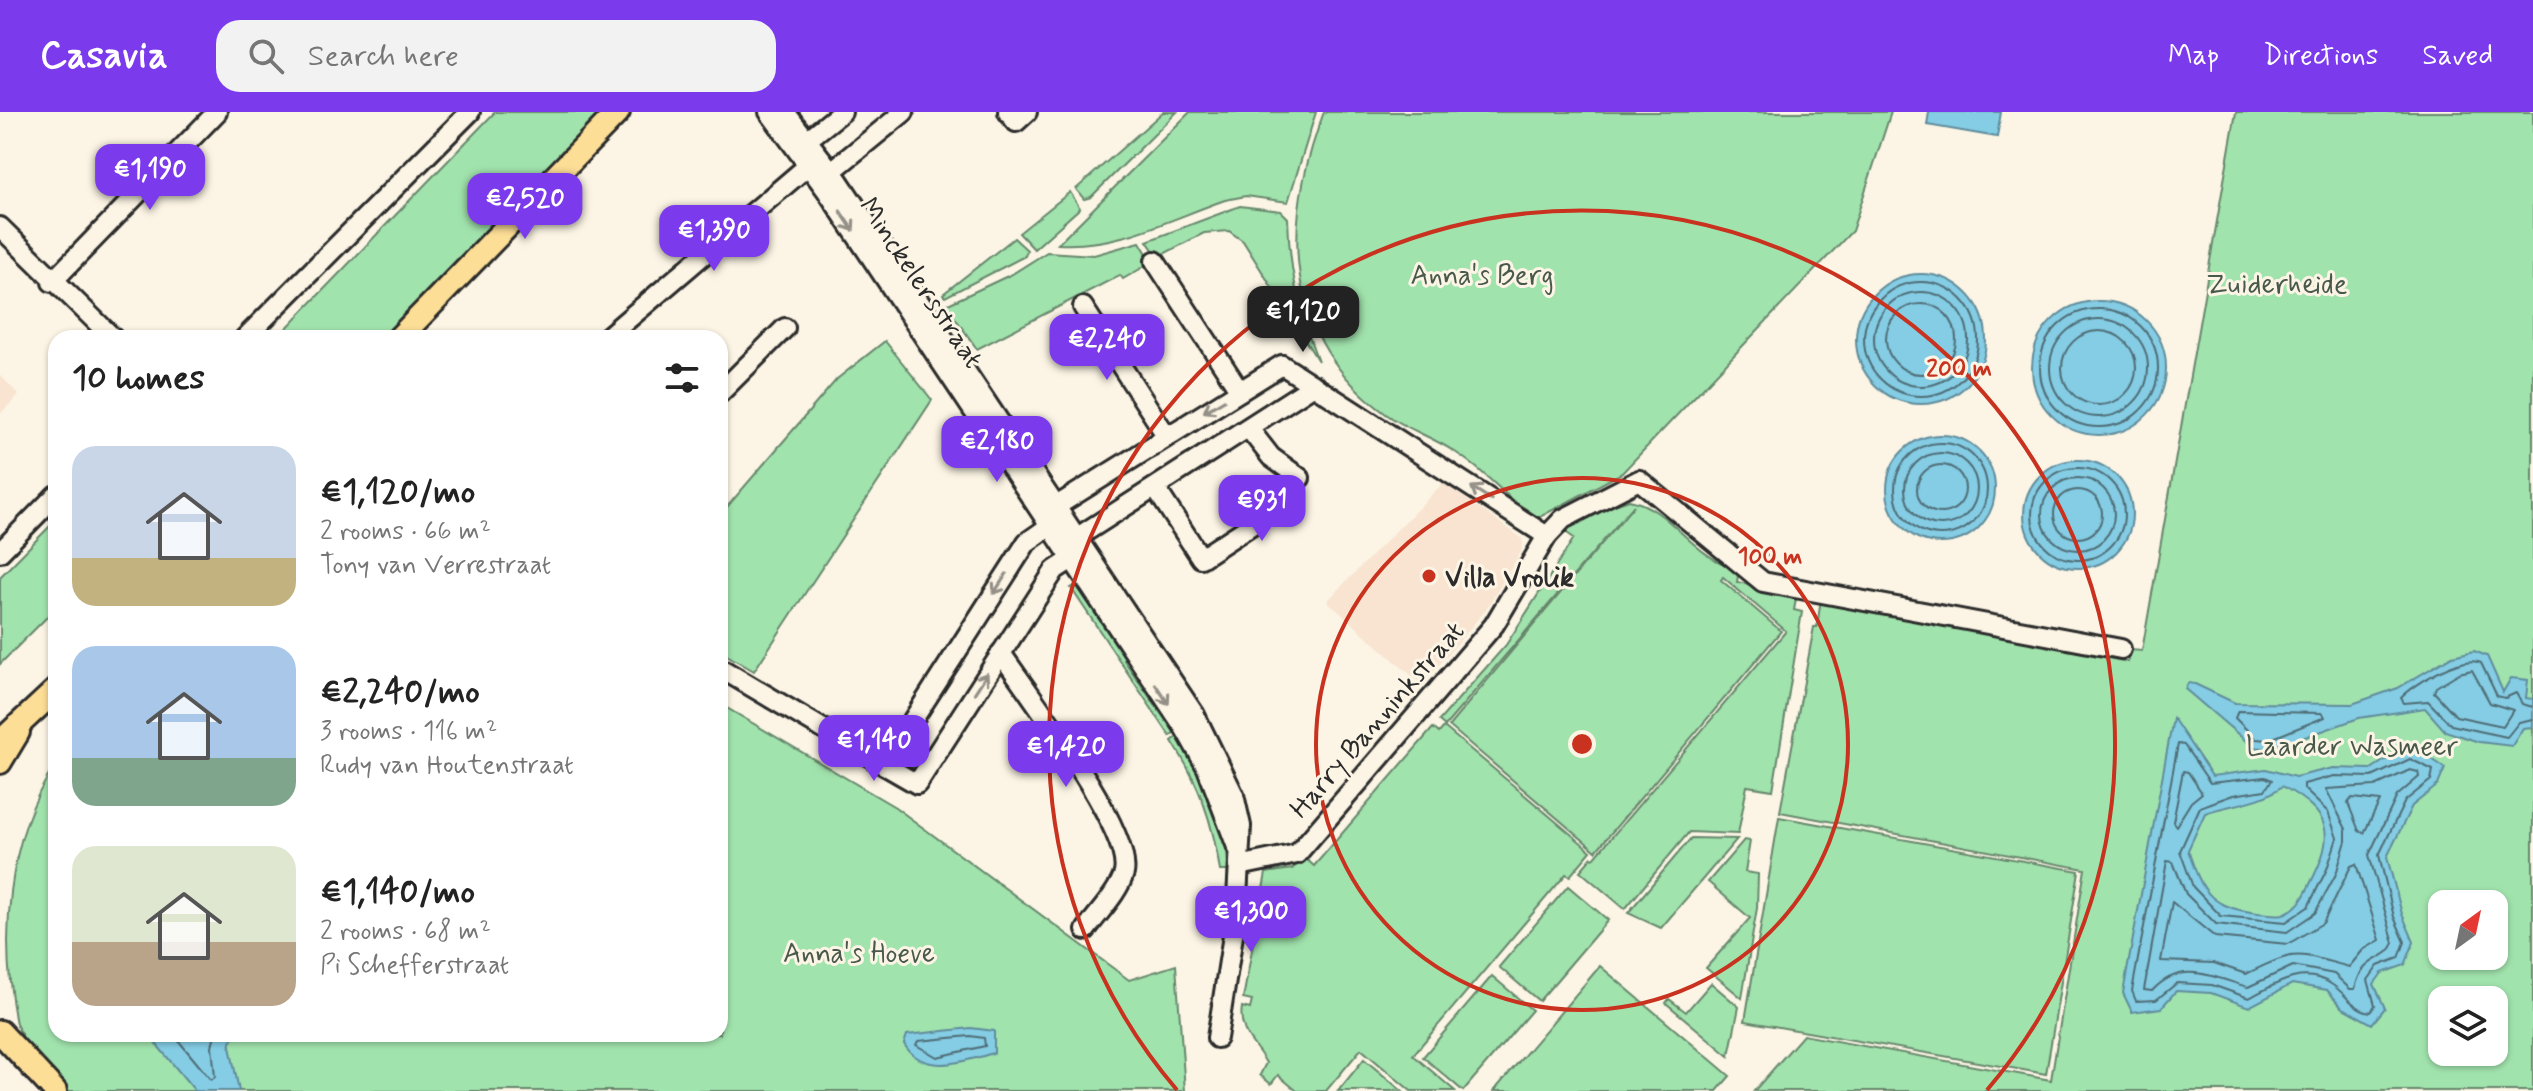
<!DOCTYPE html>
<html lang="en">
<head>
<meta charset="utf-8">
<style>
  body { margin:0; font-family:Mynerve,sans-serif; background:#f2f2f2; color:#222; height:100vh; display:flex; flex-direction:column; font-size:30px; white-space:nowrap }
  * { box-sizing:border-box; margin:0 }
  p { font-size:26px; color:#767676 }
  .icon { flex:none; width:44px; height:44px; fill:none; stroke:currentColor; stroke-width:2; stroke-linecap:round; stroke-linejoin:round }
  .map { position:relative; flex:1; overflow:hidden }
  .side { position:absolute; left:48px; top:218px; width:680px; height:712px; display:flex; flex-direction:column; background:#fff; border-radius:24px; box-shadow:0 2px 6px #0004 }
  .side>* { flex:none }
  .needle { width:52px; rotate:33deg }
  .fabs { position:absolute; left:2428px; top:778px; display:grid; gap:16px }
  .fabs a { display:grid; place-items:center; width:80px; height:80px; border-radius:16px; background:#fff; box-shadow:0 2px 6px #0004; font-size:40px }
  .price { position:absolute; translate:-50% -68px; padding:0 18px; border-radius:16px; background:#7c3aed; color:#fff; font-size:26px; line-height:52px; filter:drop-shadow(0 2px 4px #0008) }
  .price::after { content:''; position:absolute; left:50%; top:48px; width:24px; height:18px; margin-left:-12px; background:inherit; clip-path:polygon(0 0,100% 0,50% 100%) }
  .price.active { background:#222; color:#fff }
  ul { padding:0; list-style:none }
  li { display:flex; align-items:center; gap:24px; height:200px; padding:0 24px }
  li span { display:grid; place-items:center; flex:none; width:224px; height:160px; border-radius:24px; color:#555 }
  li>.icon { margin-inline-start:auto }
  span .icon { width:96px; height:96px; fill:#fffc; stroke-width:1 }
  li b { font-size:34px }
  h2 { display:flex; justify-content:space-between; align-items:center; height:96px; padding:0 24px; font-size:34px }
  header { display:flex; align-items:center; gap:48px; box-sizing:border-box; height:112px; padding:0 40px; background:#7c3aed; color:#fff }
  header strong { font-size:38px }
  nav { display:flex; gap:44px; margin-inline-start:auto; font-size:28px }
  .search { width:560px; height:72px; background:#f2f2f2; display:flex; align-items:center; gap:20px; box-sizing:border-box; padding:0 28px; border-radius:24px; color:#767676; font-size:30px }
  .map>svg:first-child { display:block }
</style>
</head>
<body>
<header>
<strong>Casavia</strong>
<div class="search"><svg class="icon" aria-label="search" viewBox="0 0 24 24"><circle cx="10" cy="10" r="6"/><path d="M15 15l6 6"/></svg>Search here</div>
<nav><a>Map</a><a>Directions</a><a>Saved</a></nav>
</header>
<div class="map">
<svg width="2533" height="979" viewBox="0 0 2533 979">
  <rect width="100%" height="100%" fill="#fcf5e5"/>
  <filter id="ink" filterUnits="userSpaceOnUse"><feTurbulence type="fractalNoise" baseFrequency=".0125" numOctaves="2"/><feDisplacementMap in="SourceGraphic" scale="16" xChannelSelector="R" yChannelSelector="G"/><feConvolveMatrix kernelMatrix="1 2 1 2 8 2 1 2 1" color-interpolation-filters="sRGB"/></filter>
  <g filter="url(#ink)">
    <!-- built -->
    <g fill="#f8e4d0">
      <polygon points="0,263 19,283 0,302"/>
      <polygon points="1443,371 1522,426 1523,432 1521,440 1485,499 1422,573 1327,489"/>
    </g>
    <!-- green -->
    <g fill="#a1e3ad" stroke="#66876c" stroke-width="2" fill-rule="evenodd">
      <polygon points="495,0 605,0 386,226 277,226"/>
      <polygon points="1163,0 1177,0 1091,85 1084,87 1076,77"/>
      <path d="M 1190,0 L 1316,0 L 1288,90 L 1246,84 L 1225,88 C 1170,107 1118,136 1058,132 Z"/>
      <path d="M 1324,0 L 1891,0 L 1852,119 L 1622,361 L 1534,408 C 1509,386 1483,358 1455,340 C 1433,325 1408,318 1386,302 C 1282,225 1281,112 1324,0 Z"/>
      <path d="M 2236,0 L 2533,0 L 2533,979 L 1754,979 L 1803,923 L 2051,968 L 2085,757 L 1780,700 L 1814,515 L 1817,515 L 1821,487 L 2128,550 L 2131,538 L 2142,539 ZM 2442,792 L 2494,792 L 2494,844 L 2442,844 ZM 2442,888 L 2494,888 L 2494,940 L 2442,940 Z"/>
      <polygon points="1070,80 1080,96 1034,137 1019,121"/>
      <path d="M 1240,94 L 1281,99 L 1288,106 C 1289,158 1299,200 1318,249 L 1243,129 L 1229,119 L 1204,121 L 1158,145 L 1147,129 Z"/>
      <polygon points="1014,126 1027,138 1025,144 945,185 943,182"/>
      <polygon points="1140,130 1152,150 1123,167 1120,163 977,237 946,193 1012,162 1047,140 1094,143"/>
      <polygon points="885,229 932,288 754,559 720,539 720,403 837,267"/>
      <path d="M 1629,388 C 1672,396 1692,447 1739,457 L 1737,470 L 1797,482 L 1794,498 L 1802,500 L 1773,678 L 1747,674 L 1738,722 L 1689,720 L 1625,797 L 1580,759 L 1592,745 L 1594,746 L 1786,519 L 1723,465 L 1721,468 L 1781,519 L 1596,739 L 1449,614 L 1634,393 L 1445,614 L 1439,609 L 1506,533 L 1574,426 L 1564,419 L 1578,406 Z"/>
      <polygon points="56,408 56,496 0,552 0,465"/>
      <polygon points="1081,470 1131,543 1124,548 1166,609 1173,605 1178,617 1170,624 1071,476"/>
      <path d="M 720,592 L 895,695 L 1129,868 L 1176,853 L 1185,979 L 68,979 C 49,958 27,938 16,912 C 0,828 6,725 56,652 L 56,922 L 720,922 Z"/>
      <path d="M 1444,615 L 1591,739 L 1570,764 L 1566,762 L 1413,943 L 1455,979 L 1411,979 L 1361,937 L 1326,979 L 1297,979 L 1278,963 L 1271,972 L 1260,963 L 1266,951 C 1255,931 1238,921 1242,895 L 1250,897 L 1252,889 L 1243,887 L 1266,761 L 1292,757 L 1305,746 L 1314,754 L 1433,616 L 1439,621 Z"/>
      <path d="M 1181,622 C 1207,659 1228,712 1228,759 L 1220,759 C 1213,710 1199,671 1172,629 Z"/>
      <polygon points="906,629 929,643 921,653 912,655 902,649 900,643"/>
      <polygon points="1779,705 2079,759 2046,962 1745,909"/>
      <polygon points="1691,726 1737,727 1661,816 1628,801"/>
      <polygon points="1744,728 1750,729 1745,760 1758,762 1757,796 1742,886 1706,856 1750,806 1708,770"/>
      <polygon points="1568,774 1608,808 1539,889 1499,855"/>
      <polygon points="1600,854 1730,964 1717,979 1494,979"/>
      <polygon points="1492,864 1532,898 1463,979 1423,945"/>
      <polygon points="1711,871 1739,895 1729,944 1666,891 1669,887 1686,900"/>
      <polygon points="1364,947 1402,979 1338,979"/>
    </g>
    <!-- water -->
    <g fill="#84cde5" stroke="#608c9b" stroke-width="2" fill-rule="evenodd">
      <polygon points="1929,0 2001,0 1997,25 1927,13"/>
      <circle cx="1921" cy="227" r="65"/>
      <circle cx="2099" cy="256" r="67"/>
      <circle cx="1941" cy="377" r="54"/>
      <circle cx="2078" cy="402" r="54"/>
      <polygon points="2474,539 2487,544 2503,580 2511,566 2528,568 2526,586 2533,587 2533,615 2523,616 2512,634 2479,630 2445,619 2425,596 2359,606 2271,637 2253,635 2185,577 2188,571 2195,572 2235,591 2352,592 2398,576 2452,544"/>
      <path d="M 2173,606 L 2212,664 L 2266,657 L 2295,665 L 2333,656 L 2371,657 L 2390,645 L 2410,639 L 2429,645 L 2445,656 L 2438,673 L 2412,694 L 2387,745 L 2402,802 L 2414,830 L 2405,853 L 2382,861 L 2374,872 L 2385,896 L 2372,912 L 2343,896 L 2327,878 L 2292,872 L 2249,895 L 2211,881 L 2176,879 L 2161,896 L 2132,900 L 2123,881 ZM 2282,674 C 2332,702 2336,722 2310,772 C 2304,785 2298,797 2283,802 C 2276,804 2265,801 2258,801 C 2211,795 2203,783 2188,738 L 2205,701 C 2231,692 2262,691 2282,674 Z"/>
      <path d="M 971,916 L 994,919 L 994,941 C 964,949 924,965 904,932 L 907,923 Z"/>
      <polygon points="148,922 234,922 230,934 239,979 195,979"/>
    </g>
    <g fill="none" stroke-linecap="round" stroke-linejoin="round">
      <!-- shore -->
      <g stroke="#4f6c75" stroke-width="2">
        <circle cx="1921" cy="227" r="57"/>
        <circle cx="1921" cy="227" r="47"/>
        <circle cx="1921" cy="227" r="35"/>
        <circle cx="2099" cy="256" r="59"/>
        <circle cx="2099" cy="256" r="49"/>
        <circle cx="2099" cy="256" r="37"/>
        <circle cx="1941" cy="377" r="46"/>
        <circle cx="1941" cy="377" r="36"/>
        <circle cx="1941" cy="377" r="24"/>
        <circle cx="2078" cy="402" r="46"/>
        <circle cx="2078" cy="402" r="36"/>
        <circle cx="2078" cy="402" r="24"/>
        <polygon points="2472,558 2490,591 2513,598 2503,614 2456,604 2434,580 2436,575 2459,561"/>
        <path d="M 2533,595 L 2522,592 L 2516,581 L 2505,586 L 2497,584 L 2481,551 C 2462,542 2414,572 2401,586 L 2404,591 L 2428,589 L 2451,613 L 2507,625 L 2519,610 L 2533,607"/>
        <polygon points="2238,599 2321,601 2325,605 2268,628 2256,627 2235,606"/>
        <path d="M 2178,632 L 2184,633 L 2210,671 L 2265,665 L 2272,668 L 2265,678 L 2233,683 L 2200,695 L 2180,739 L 2193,775 L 2221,804 L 2286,810 L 2308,795 L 2327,757 L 2337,726 L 2328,700 L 2304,677 L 2304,672 L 2334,664 L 2372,665 L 2410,647 L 2433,658 L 2431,668 L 2405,689 L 2379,743 L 2394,805 L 2405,830 L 2399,846 L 2378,854 L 2368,868 L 2375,893 L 2371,900 C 2352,897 2346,881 2331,872 C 2302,853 2274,873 2249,886 L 2212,873 L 2177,871 L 2156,888 L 2136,889 L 2132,879 Z"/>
        <path d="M 2410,658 L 2418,660 L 2419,665 L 2397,684 L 2369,743 L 2394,831 C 2387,850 2362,842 2355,877 L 2350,877 L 2334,862 L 2293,854 L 2248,875 C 2212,865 2182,847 2152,879 L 2144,878 L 2167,749 L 2173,750 L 2186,782 L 2216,812 L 2287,820 L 2315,801 L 2336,762 L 2346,729 L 2346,717 L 2326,677 L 2375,674 Z"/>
        <polygon points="2183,659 2188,660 2202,681 2191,690 2176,714 2173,710"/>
        <polygon points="2352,686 2380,689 2364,721 2359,719 2348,691"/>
        <path d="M 2356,752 L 2380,828 L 2363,838 L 2349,855 C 2294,840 2299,837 2246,862 L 2214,851 L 2161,849 L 2172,790 L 2215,825 L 2288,832 L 2323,811 L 2351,754 Z"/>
        <polyline points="173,922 211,968 215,965 212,934 215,922"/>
        <polygon points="970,924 984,926 985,934 937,945 916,933 918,929"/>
      </g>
      <defs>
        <g id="minor">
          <polyline points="769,0 827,79 1184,615 1207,656 1237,735"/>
          <polyline points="785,0 838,68 1195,603 1234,683 1241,714 1236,804 1217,926"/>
          <polyline points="1008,0 1016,10 1027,0"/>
          <polyline points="797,36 842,0"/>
          <polyline points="822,67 904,0"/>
          <polyline points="0,115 113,226"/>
          <polyline points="1155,149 1240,279"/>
          <polyline points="52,170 217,0"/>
          <polyline points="1083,195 1166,323"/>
          <polyline points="245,226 470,0"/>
          <polyline points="606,226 817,46"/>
          <path d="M 1314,273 L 1076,426 L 1072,447 L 1055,458 L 917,672 L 884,653 L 1027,430 L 1050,414 L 1055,395 L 1282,253 C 1371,310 1459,367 1547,424"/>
          <polyline points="720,281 785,216"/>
          <polyline points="1156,377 1201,446 1253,412 1300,366 1271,345 1250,318"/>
          <polyline points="0,440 56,383"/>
          <path d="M 1001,541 C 1028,581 1133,719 1124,761 C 1119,780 1097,802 1086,818"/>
          <polyline points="720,556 884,653"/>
          <polyline points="1239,754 1297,742 1494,513 1547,424 1563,407 1639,368 1763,470 2121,537"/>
        </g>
        <g id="major">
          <polyline points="399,226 618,0"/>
          <polyline points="0,630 56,578"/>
          <polyline points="0,650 18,620"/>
          <polyline points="0,920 55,979"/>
        </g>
      </defs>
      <!-- minor casing -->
      <use href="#minor" stroke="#2b2b2b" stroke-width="24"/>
      <!-- major casing -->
      <use href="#major" stroke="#2b2b2b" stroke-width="28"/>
      <!-- minor -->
      <use href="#minor" stroke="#fcf5e5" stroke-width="18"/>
      <!-- major -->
      <use href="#major" stroke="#fdde96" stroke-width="22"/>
    </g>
    <!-- one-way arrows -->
    <defs><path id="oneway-shaft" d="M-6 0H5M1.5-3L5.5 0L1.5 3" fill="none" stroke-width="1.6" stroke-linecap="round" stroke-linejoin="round" transform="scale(2)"/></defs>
    <g stroke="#949088">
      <use href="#oneway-shaft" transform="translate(847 109) rotate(56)"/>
      <use href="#oneway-shaft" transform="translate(1214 294) rotate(149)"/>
      <use href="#oneway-shaft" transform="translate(1481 381) rotate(-147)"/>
      <use href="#oneway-shaft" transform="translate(1000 472) rotate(123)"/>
      <use href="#oneway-shaft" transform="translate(981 571) rotate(-57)"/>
      <use href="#oneway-shaft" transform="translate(1162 582) rotate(56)"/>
    </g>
  </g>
  <!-- distance rings -->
  <g fill="none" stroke="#c8321e" stroke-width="4">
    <circle cx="1582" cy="632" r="266"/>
    <path d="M1177 978A533 533 0 1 1 1987 978"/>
  </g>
  <!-- markers -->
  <circle fill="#c8321e" stroke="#fcf5e5" stroke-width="3" cx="1429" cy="464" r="8"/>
  <g text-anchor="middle" stroke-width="6" stroke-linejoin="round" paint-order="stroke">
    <!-- park labels -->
    <g font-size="28" fill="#48594c" stroke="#fcf5e5">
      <text x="1482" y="172">Anna's Berg</text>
      <text x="2277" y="181">Zuiderheide</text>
      <text x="2352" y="643">Laarder Wasmeer</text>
      <text x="859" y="850">Anna's Hoeve</text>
    </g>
    <!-- street labels -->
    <g font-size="28" fill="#2b2b2b" stroke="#fcf5e5">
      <text transform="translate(922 170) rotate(56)" y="10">Minckelersstraat</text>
      <text transform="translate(1376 607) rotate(-49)" y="10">Harry Banninkstraat</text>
    </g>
    <!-- poi labels -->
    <g font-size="28" font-weight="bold" fill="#2b2b2b" stroke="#fcf5e5" text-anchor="start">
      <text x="1445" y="474">Villa Vrolik</text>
    </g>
  </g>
  <circle cx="1582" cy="632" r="12" fill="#c8321e" stroke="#fcf5e5" stroke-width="4"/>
  <g font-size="24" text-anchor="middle" font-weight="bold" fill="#c8321e" stroke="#fcf5e5" stroke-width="6" stroke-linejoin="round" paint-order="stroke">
    <text x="1959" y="264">200 m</text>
    <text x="1770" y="452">100 m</text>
  </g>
</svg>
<div class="fabs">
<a><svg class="needle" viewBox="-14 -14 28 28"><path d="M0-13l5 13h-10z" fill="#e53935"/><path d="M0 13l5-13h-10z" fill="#767676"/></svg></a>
<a><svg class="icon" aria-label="layers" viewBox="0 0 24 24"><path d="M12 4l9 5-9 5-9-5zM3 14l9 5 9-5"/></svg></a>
</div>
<b class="price" style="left:150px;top:100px">€1,190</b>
<b class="price" style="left:525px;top:129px">€2,520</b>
<b class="price" style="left:714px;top:161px">€1,390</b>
<b class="price active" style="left:1303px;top:242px">€1,120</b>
<b class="price" style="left:1107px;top:270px">€2,240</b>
<b class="price" style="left:997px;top:372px">€2,180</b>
<b class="price" style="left:1262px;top:431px">€931</b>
<b class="price" style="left:874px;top:671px">€1,140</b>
<b class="price" style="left:1066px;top:677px">€1,420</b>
<b class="price" style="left:1251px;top:842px">€1,300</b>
<section class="side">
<h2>10 homes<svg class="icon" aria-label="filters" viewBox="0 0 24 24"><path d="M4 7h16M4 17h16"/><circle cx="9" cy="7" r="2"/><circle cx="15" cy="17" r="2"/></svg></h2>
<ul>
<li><span style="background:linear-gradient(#c9d6e8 70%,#c2b280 0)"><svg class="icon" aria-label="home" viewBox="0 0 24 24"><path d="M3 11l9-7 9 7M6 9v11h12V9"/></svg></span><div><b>€1,120/mo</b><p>2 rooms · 66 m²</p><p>Tony van Verrestraat</p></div></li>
<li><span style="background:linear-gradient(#a9c7e8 70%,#7fa58c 0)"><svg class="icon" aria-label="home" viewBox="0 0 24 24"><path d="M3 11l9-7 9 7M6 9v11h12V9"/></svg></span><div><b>€2,240/mo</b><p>3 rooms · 116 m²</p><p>Rudy van Houtenstraat</p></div></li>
<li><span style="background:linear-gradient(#dfe7d0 60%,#b9a48a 0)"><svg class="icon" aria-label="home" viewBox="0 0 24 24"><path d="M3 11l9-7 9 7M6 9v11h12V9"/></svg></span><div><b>€1,140/mo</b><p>2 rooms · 68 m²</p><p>Pi Schefferstraat</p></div></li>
</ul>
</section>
</div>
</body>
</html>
